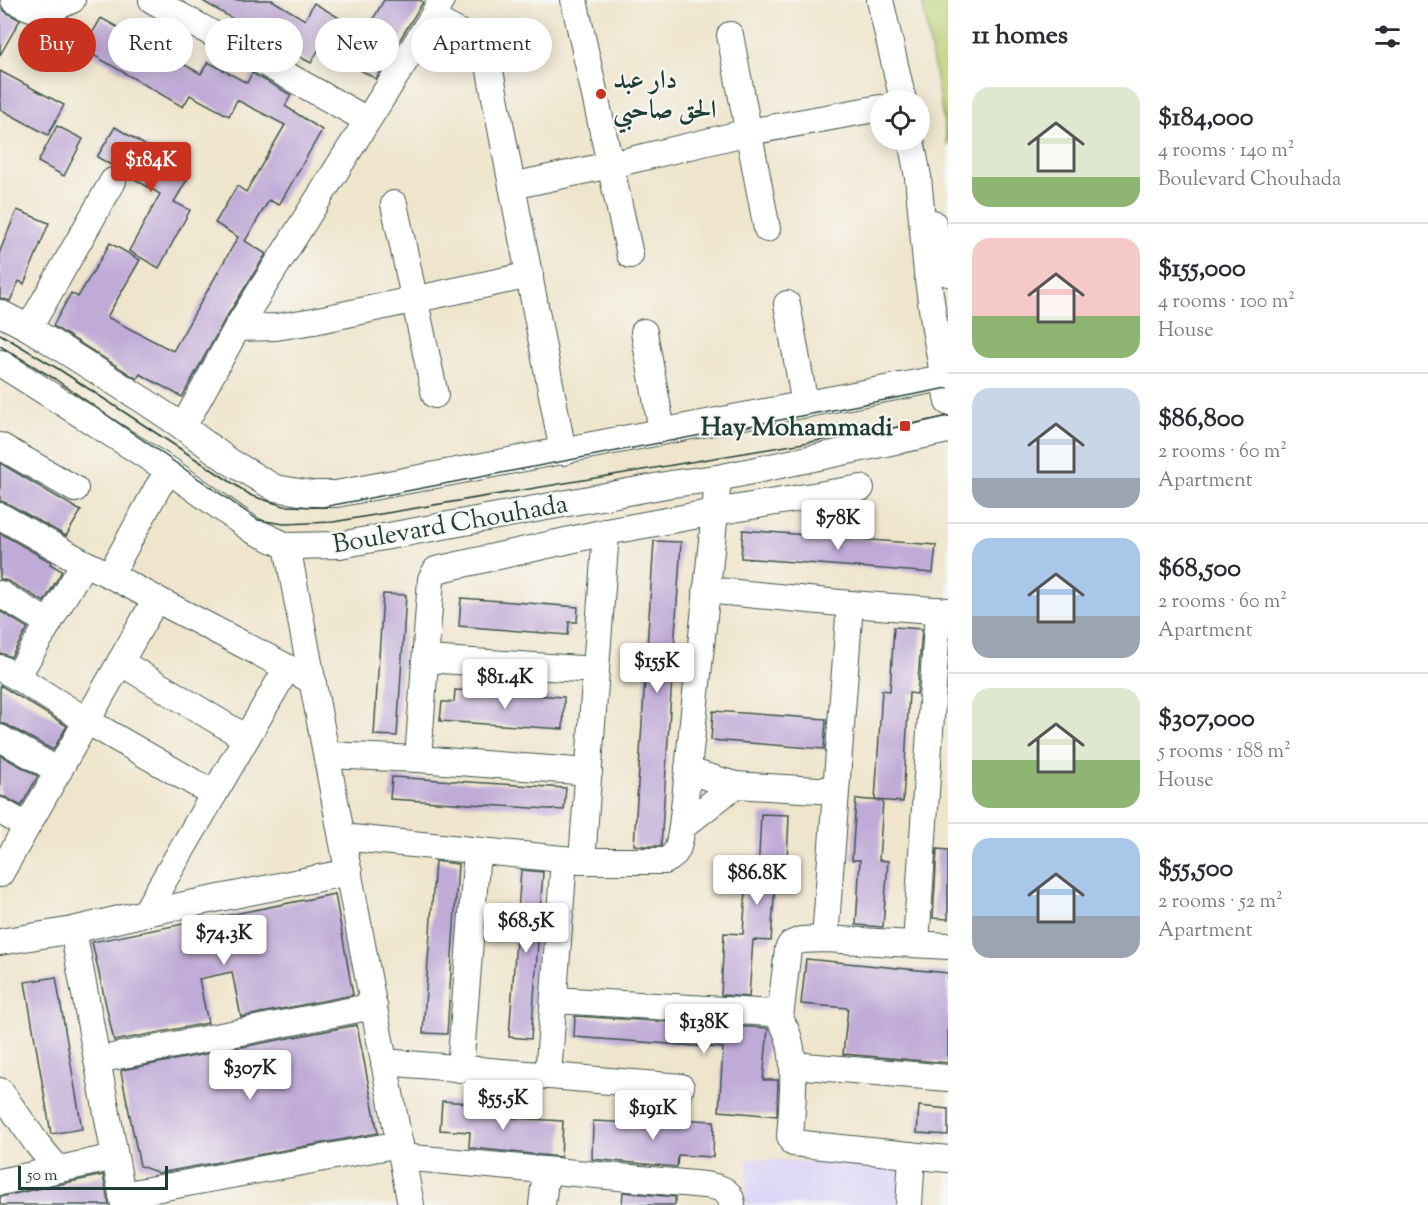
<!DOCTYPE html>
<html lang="en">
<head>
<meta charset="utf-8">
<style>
  body { margin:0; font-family:"Sorts Mill Goudy",Amiri,serif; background:#f2f2f3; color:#2b2b33; height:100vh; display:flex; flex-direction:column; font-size:22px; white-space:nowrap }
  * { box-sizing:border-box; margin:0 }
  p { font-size:20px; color:#7c7c81 }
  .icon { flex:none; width:33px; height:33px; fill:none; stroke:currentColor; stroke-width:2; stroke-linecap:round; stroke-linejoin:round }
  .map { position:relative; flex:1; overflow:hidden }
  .details { display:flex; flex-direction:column; background:#fff; width:480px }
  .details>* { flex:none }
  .guide { position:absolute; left:18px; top:18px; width:570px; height:54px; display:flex; gap:12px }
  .tools { position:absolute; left:870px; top:90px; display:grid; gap:12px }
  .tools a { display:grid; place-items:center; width:60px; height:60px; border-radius:50%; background:#fff; box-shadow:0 3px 15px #0003; font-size:30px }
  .scale { position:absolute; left:18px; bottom:15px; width:150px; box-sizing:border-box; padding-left:6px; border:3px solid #1f3d34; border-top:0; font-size:16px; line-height:21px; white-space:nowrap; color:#1f3d34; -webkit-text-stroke:4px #f6f6f2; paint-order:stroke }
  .price { position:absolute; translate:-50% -51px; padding:0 14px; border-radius:6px; background:#fff; color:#222; font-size:20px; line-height:39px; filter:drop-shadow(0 2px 3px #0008) }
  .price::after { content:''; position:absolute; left:50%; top:36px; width:18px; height:14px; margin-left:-9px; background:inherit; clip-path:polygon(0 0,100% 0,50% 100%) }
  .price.current { background:#c8321e; color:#fff }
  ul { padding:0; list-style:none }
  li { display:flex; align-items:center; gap:18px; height:150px; padding:0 24px }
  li+li { border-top:2px solid #e1e1e2 }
  li span { display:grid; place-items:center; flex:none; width:168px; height:120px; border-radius:18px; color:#555 }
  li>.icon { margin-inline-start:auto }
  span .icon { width:72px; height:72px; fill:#fffc; stroke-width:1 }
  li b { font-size:26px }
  h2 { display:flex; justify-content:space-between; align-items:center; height:72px; padding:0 24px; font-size:26px }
  .tag { padding:0 21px; border-radius:27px; background:#fff; box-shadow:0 3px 15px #0003; font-size:21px; line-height:54px }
  .tag.current { background:#c8321e; color:#fff }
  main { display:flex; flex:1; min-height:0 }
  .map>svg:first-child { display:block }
</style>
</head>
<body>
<main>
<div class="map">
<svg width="948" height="1205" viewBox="0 0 948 1205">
  <rect width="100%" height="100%" fill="#f6f6f2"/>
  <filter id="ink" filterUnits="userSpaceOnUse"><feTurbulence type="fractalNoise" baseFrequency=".0167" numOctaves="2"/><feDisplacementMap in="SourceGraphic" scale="12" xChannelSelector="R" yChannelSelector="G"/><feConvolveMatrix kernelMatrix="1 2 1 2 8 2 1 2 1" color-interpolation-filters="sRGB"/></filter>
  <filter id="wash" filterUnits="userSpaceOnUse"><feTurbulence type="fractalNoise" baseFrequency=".008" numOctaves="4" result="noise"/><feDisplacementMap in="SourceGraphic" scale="24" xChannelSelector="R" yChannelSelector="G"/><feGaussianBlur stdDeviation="1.35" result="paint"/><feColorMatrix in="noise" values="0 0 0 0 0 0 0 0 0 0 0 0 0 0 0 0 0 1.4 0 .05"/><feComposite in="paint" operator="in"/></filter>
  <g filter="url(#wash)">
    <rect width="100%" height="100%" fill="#efe5cc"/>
    <!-- built -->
    <polygon fill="#ddd5f6" points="748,1158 910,1169 907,1205 745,1205"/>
    <!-- green -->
    <polygon fill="#b8cd70" stroke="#6c8552" stroke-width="1.5" points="922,0 948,0 948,146"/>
    <g id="blocks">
      <!-- building -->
      <g fill="#c0aad7">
        <polygon points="201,0 272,0 305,20 314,3 365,33 384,0 420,0 423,2 376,79 320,47 311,63 265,38"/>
        <polygon points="0,7 7,13 20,20 0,55"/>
        <polygon points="101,18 201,74 208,62 247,83 252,73 291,95 285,106 322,130 279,205 269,200 245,241 266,254 224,321 182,397 140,374 137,379 53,326 71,293 78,297 110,243 140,260 107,317 173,351 238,237 215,223 237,186 246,192 285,125 237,100 229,116 190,95 183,107 83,49"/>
        <polygon points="0,71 64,105 48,135 0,109"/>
        <polygon points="57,126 83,139 64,176 38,162"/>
        <polygon points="115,127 191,173 174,202 190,210 159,268 129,251 160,194 126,174 121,168 113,166 97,157"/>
        <polygon points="17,210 49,223 24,284 19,281 10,301 0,298 0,251"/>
        <polygon points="0,463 81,511 66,536 7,503 0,501"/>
        <polygon points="743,530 936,545 933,573 741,558"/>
        <polygon points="0,533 51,562 50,564 62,571 44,602 8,581 0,579"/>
        <polygon points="654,541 681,542 661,846 644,846 634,845"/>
        <polygon points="383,594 406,595 397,736 374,735"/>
        <polygon points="461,598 578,607 577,622 569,622 568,635 459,626"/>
        <polygon points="0,611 28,628 11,657 0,653"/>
        <polygon points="894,627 922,629 917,694 909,693 903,802 875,800 882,690 890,691"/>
        <polygon points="0,685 67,726 53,750 7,725 0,723"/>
        <polygon points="455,690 564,697 563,729 440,721 442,702 454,702"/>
        <polygon points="713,711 826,719 824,749 711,740"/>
        <polygon points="0,755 38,776 21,806 7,798 0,796"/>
        <polygon points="392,777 566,788 564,810 390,799"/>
        <polygon points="856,799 883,801 879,860 888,861 883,927 856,925 860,860 852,860"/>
        <polygon points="761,814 789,815 786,884 775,883 771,941 753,940 749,997 721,995 724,933 743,934 747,875 758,876"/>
        <polygon points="937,849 948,850 948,919 933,918"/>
        <polygon points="435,861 458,864 447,1034 423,1033"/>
        <polygon points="521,870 543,872 531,1039 509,1037"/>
        <polygon points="335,894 353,995 241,1017 232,972 199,979 208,1023 114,1041 92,942"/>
        <polygon points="806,959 948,973 948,1063 843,1054 848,1008 801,1004"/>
        <polygon points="56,977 82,1129 51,1134 25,982"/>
        <polygon points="575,1016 766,1028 768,1029 763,1080 778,1080 777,1116 719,1111 723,1048 574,1037"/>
        <polygon points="357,1025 378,1133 159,1173 140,1166 121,1072 122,1070"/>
        <polygon points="442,1101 468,1103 473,1113 498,1114 497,1117 563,1121 561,1157 471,1148 469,1147 470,1132 440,1130"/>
        <polygon points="919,1106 948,1109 948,1135 917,1133"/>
        <polygon points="657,1118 714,1121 713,1157 678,1155 677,1167 592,1159 593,1121 657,1124"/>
        <polygon points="103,1175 109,1205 0,1205 0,1197"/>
        <polygon points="623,1192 675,1197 675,1205 622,1205"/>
      </g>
    </g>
  </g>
  <g filter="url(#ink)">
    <use href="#blocks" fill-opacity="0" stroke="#3e564b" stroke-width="1.5"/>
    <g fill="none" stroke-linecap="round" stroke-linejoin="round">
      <defs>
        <g id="minor">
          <path d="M 14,0 C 40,15 46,12 72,0"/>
          <polyline points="152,0 367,120"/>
          <polyline points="574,0 630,255"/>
          <polyline points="880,0 903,100"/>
          <polyline points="432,18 473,40 483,52 490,71 563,452"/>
          <polyline points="730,35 767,229"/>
          <polyline points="911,140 918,177 927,273 935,329 948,402"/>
          <polyline points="512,186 610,165 749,132 880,108"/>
          <polyline points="394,204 435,395"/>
          <polyline points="933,223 948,273"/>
          <polyline points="787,304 805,405"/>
          <polyline points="0,313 29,328 146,402 183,427 229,461 275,488 312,494 336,494 948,377"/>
          <polyline points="29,328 113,181"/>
          <polyline points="237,328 276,327 314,321 530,275"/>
          <polyline points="644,332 662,431"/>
          <polyline points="0,363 170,471 252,530 287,546 340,545 671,484 718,478 948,430"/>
          <polyline points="183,427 237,328 432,18 441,0"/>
          <polyline points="0,446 75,489"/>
          <polyline points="0,516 84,563 110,575 313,681"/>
          <polyline points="287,546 411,1205"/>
          <polyline points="110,575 158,487 170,471"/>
          <polyline points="706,590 850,604 948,611"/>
          <polyline points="0,594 49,623"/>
          <polyline points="426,659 596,670"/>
          <polyline points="120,662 246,738"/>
          <polyline points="0,668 17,677 87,721 214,794"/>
          <polyline points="17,677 84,563"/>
          <polyline points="0,738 59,771"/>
          <polyline points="327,755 418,759 589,772"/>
          <polyline points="418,759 431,579 436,570 606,532 715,512 861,488"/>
          <polyline points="688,771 735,785"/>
          <polyline points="0,811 27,826"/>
          <polyline points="682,827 735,785 835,791"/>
          <path d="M 342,837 L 582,861 L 665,861 C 680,854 679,842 682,827 L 715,512 L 718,478"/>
          <polyline points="582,861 606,532"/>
          <polyline points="0,874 156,599"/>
          <polyline points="145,913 287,668"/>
          <polyline points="73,930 124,1205"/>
          <polyline points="825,939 850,604"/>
          <polyline points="0,942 73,930 145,913 349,872"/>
          <polyline points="916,944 938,610"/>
          <path d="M 554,1000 L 773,1013 C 802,1033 792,1105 790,1136 L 793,1143 L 948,1159"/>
          <polyline points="780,1018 788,949 791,944 801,940 825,939 948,946"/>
          <polyline points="97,1060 374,1006"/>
          <polyline points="384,1062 681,1087"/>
          <polyline points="793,1065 948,1078"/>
          <polyline points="460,1069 477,851"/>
          <polyline points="548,1076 564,859"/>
          <polyline points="0,1091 38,1145 58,1169"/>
          <path d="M 402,1157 L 705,1185 C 718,1187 731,1189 732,1205"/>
          <polyline points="0,1182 115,1157"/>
          <polyline points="122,1195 400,1144"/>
          <polyline points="542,1205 546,1171"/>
          <polyline points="909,1205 912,1155"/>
        </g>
      </defs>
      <!-- minor casing -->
      <use href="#minor" stroke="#3e564b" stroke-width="28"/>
      <!-- minor -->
      <use href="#minor" stroke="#fff" stroke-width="26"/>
      <!-- tram -->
      <g stroke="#1f3d34" stroke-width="1.5">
        <polyline points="0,334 60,370 252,496 284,506 323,507 948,388"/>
        <polyline points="0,346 55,379 258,520 284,524 333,522 905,426 948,416"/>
      </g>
    </g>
  </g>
  <!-- markers -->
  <g fill="#c8321e" stroke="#f6f6f2" stroke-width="2">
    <circle cx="601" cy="94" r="6"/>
    <rect x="899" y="420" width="12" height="12" rx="3"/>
  </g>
  <g text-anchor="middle" stroke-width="4.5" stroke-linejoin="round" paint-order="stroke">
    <!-- poi labels -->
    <g font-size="26" font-weight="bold" fill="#1f3d34" stroke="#f6f6f2" text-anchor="start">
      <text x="613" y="88">دار عبد<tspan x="613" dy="30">الحق صاحبي</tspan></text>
      <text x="893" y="435" text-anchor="end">Hay Mohammadi</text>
    </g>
    <!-- street labels -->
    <g font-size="26" fill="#1f3d34" stroke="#f6f6f2">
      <text transform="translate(450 523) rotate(-10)" y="9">Boulevard Chouhada</text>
    </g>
  </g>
</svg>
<div class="tools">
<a><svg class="icon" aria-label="locate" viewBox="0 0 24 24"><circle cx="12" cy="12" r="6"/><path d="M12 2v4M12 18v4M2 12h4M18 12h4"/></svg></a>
</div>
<div class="scale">50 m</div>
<b class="price current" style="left:151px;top:193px">$184K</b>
<b class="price" style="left:838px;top:551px">$78K</b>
<b class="price" style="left:657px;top:694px">$155K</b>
<b class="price" style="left:505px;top:710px">$81.4K</b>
<b class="price" style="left:757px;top:906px">$86.8K</b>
<b class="price" style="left:526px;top:954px">$68.5K</b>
<b class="price" style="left:224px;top:966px">$74.3K</b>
<b class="price" style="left:704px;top:1055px">$138K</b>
<b class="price" style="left:250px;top:1101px">$307K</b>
<b class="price" style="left:503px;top:1131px">$55.5K</b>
<b class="price" style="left:653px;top:1141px">$191K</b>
<div class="guide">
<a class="tag current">Buy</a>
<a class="tag">Rent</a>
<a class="tag">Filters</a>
<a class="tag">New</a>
<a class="tag">Apartment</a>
</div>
</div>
<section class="details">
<h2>11 homes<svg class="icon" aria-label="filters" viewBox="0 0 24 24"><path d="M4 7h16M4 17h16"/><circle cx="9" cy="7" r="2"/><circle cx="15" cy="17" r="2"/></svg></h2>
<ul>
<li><span style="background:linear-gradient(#dfe7d0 75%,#8fb573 0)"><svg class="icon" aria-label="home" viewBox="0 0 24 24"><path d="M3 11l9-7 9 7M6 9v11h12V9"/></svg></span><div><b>$184,000</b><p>4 rooms · 140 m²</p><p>Boulevard Chouhada</p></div></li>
<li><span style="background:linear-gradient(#f6c9c9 65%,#8fb573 0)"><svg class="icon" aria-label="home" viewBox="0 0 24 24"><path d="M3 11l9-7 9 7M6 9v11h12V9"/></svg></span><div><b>$155,000</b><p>4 rooms · 100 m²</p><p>House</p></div></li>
<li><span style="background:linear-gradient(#c9d6e8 75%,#9aa5b1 0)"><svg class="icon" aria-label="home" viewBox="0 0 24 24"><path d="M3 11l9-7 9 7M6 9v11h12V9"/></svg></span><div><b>$86,800</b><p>2 rooms · 60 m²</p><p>Apartment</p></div></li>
<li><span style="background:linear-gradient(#a9c7e8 65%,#9aa5b1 0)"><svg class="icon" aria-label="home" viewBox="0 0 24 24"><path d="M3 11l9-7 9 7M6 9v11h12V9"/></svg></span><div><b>$68,500</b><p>2 rooms · 60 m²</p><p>Apartment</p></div></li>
<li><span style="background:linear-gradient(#dfe7d0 60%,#8fb573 0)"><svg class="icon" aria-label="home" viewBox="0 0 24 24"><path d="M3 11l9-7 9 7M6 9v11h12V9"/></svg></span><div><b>$307,000</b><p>5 rooms · 188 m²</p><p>House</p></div></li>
<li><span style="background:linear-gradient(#a9c7e8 65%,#9aa5b1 0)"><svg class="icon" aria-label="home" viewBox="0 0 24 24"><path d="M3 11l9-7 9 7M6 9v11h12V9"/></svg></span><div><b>$55,500</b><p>2 rooms · 52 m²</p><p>Apartment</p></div></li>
</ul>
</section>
</main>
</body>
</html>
